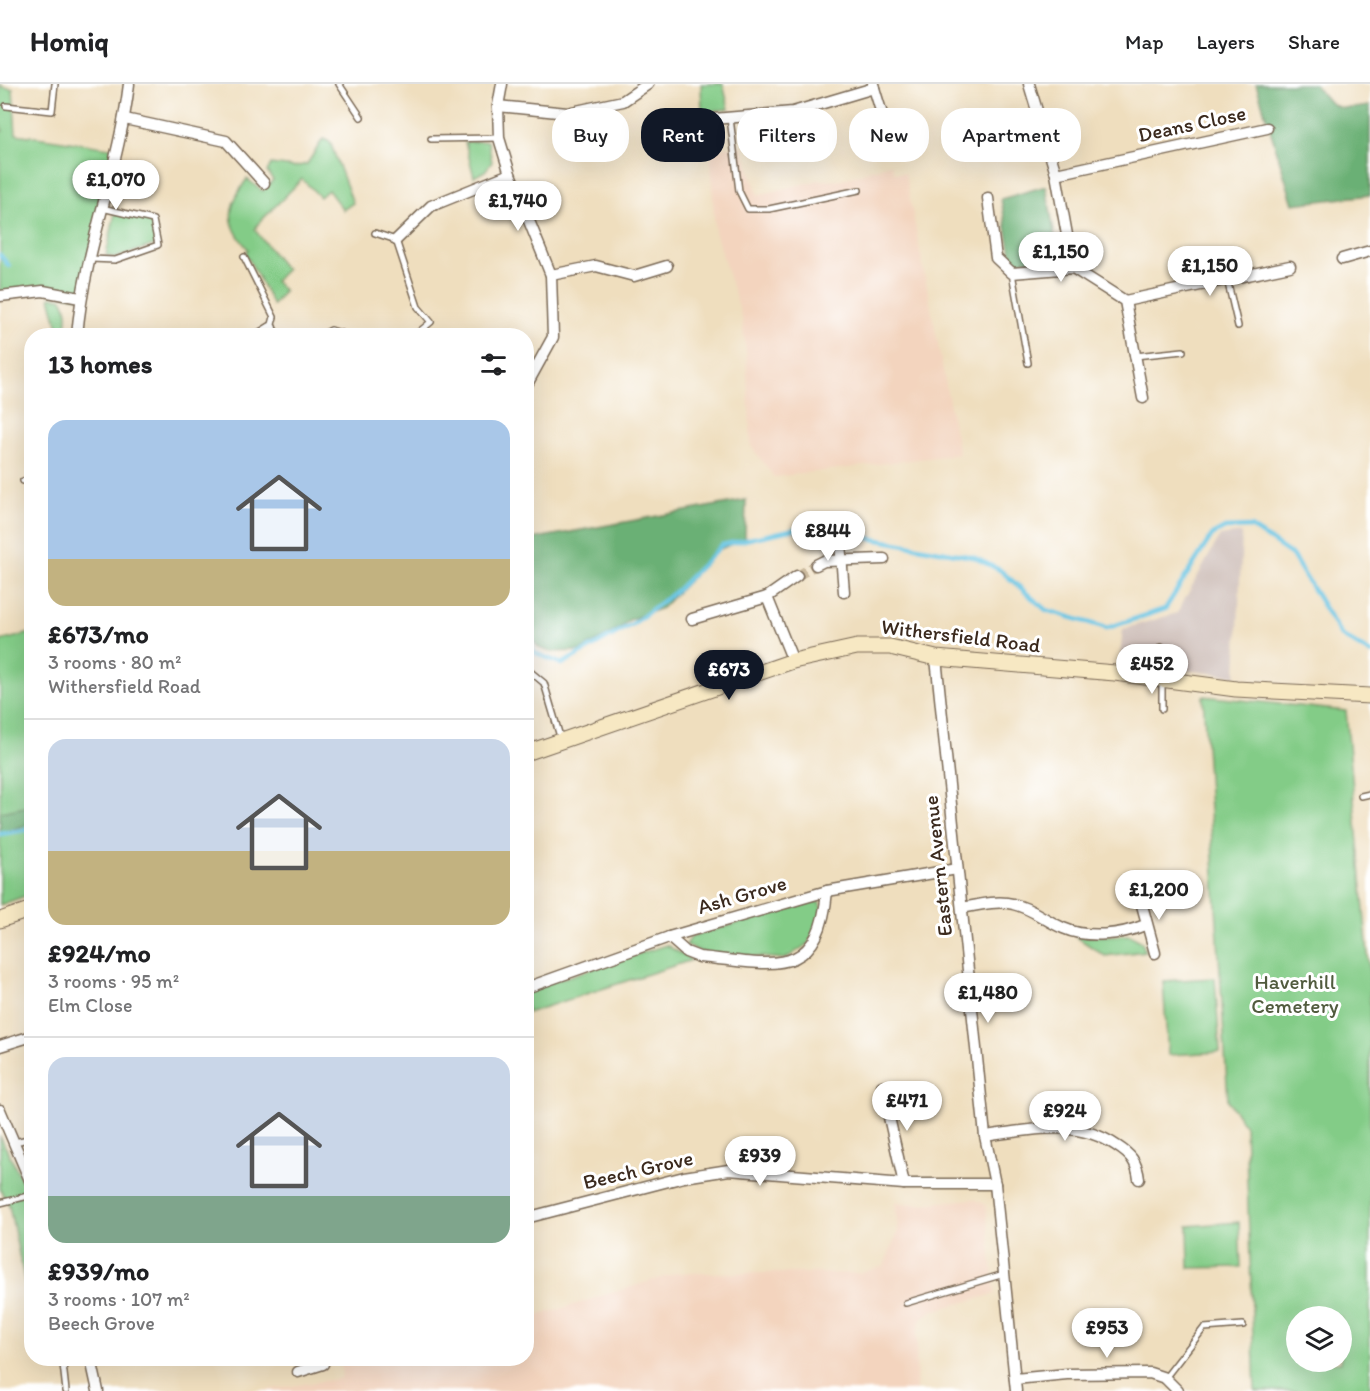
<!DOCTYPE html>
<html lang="en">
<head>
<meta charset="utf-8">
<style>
  body { margin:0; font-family:Itim,sans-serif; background:#f2f2f2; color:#202124; height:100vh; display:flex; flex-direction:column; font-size:22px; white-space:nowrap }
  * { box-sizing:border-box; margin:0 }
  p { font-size:20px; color:#757577 }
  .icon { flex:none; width:33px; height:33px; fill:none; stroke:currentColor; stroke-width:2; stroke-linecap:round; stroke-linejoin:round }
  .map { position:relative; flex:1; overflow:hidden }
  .sheet { position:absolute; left:24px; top:244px; width:510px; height:1038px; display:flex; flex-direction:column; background:#fff; border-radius:24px; box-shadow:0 6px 24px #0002 }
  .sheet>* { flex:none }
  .banner { position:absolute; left:552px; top:24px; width:570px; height:54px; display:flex; gap:12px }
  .fabs { position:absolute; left:1286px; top:1222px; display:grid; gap:12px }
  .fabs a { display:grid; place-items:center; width:66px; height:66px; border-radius:50%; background:#fff; box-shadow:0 6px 24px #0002; font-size:30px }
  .price { position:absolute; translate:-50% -51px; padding:0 14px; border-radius:21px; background:#fff; color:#222; font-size:20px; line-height:39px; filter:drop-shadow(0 2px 3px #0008) }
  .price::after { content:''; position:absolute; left:50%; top:36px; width:18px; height:14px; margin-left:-9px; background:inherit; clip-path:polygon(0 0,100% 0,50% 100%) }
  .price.selected { background:#111827; color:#fff }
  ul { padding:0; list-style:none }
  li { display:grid; align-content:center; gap:12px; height:318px; padding:0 24px }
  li+li { border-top:2px solid #e0e0e0 }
  li span { display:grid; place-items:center; height:186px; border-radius:18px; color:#555 }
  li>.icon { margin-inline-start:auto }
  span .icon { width:108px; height:108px; fill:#fffc; stroke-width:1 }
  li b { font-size:26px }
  h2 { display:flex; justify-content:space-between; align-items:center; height:72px; padding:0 24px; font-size:26px }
  .tag { padding:0 21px; border-radius:24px; background:#fff; box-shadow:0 6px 24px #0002; font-size:21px; line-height:54px }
  .tag.selected { background:#111827; color:#fff }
  header { display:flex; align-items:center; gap:36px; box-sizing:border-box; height:84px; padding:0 30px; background:#fff; border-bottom:2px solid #e0e0e0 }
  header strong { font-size:28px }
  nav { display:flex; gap:33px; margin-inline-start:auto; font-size:21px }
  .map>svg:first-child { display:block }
</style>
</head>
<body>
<header>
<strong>Homiq</strong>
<nav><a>Map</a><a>Layers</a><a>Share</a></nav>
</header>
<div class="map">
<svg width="1370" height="1307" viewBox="0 0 1370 1307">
  <rect width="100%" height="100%" fill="#fff"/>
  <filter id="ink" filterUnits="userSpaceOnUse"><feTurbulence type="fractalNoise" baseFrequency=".0167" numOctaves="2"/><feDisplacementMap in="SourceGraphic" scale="12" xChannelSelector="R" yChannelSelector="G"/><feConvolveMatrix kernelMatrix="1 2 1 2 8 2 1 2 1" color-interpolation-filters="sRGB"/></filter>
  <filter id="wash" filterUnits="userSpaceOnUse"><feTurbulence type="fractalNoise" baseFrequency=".008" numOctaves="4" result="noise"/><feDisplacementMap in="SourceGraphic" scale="24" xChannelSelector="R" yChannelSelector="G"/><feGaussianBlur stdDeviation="1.35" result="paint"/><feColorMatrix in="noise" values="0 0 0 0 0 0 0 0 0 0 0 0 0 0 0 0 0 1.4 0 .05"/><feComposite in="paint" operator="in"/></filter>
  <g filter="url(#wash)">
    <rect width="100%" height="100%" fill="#efdebe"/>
    <!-- built -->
    <g fill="#f3d4be">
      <polygon points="742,62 758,111 819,96 841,96 891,80 894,89 905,89 959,370 774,393 751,362 746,268 742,234 715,148 710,64"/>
      <polygon points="974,1115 986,1121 995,1210 932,1227 921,1235 917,1249 916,1307 260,1307 342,1294 341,1275 526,1275 527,1235 676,1189 859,1189 884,1182 898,1146 895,1119 921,1120"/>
    </g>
    <!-- industrial -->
    <polygon fill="#cfc0ba" points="1242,449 1236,592 1119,579 1123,545 1177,529 1220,452"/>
    <!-- green -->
    <g fill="#83cc87" stroke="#5f7b52" stroke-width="1.5" fill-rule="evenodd">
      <polygon points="0,0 2,3 13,5 16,50 117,65 80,214 43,207 0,212 0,47 3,47 0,40"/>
      <polygon points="701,0 723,0 729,25 702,28"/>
      <path d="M 323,55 L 330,58 L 353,119 L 343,126 L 328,106 L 320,113 L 302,95 L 257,141 L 255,146 L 286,186 L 275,197 L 284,207 L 273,221 L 246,170 L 248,165 C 225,139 227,123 247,95 L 263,107 L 273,96 L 267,88 L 271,80 L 294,83 L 307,80 Z"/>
      <polygon points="488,57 492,78 485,87 474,93 465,58"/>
      <polygon points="115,129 152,137 157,160 115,174 106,171"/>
      <path d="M 50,213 L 61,214 C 70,226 67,236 65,250 L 60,251 Z"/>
      <polygon points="31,549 31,810 0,821 0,557"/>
      <path d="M 1203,612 L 1346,627 L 1370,893 L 1370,1307 L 1255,1307 L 1245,1042 L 1228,1017 ZM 1296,1233 L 1341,1233 L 1341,1278 L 1296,1278 Z"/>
      <polygon points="814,818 819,818 823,827 809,859 785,875 701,868 686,861 692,852"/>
      <polygon points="1130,851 1142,858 1145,867 1105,872 1076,853"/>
      <polygon points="666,861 692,876 527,929 526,906"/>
      <polygon points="1215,894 1220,968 1168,971 1163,897"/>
      <polygon points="0,1052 31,1114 31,1204 26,1205 9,1121 0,1105"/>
      <polygon points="1239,1138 1241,1183 1189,1184 1188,1142"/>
    </g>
    <!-- forest -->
    <g fill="#6ab074" stroke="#526d49" stroke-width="1.5">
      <path d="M 1256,0 L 1315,0 C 1332,27 1340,26 1370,22 L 1370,111 L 1293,120 Z"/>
      <polygon points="1046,102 1058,171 1020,178 1012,176 1001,115"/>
      <polygon points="746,416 745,454 718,466 662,524 629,536 620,544 580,567 551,568 539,564 533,556 527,524 527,456"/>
      <polygon points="31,722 31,739 0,750 0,728"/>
    </g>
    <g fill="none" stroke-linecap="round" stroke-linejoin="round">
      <!-- stream -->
      <g stroke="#64c3e2" stroke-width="4.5">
        <polyline points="0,171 9,182"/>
        <polyline points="526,531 533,568 562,580 634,539 677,506 722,461 831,437 851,451 973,473 1000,486 1046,526 1107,544 1165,525 1212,451 1225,444 1251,443 1292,471 1341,551 1370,569"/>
        <polyline points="0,750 32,745"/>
      </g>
    </g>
  </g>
  <g filter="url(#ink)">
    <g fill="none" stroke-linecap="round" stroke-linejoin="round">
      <!-- street-tunnel -->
      <polyline stroke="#cbba9e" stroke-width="10" stroke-dasharray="10 5" stroke-linecap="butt" points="797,492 816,481"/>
      <defs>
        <g id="lane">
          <polyline points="339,0 361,33"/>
          <polyline points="6,22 52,27 55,0"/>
          <polyline points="730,34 739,107 748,125 769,125 859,106"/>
          <polyline points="431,55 499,54"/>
          <polyline points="375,149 396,156 418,223 431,238 414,252"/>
          <polyline points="244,173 274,233 271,244 282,252"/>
          <polyline points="91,175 115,176 158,161 153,136 102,124"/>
          <polyline points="1012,189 1028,279"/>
          <polyline points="1227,195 1238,242"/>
          <polyline points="320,252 331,246 350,252"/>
          <polyline points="1135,272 1183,267"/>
          <polyline points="23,397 32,394"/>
          <polyline points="526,584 544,599 561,656"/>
          <polyline points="1155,594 1161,563"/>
          <polyline points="1162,625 1162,597"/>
          <polyline points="1361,712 1370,710"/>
          <polyline points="15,1058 32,1054"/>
          <polyline points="0,1119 32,1111"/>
          <polyline points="906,1219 1004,1190"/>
          <polyline points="1165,1294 1204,1244 1243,1241"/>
          <polyline points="66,1307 63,1280 85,1275"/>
        </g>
        <g id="street">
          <polyline points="502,0 498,22 499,54 510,90 551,191 553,253 526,302"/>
          <polyline points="1029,0 1056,90 1073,184"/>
          <polyline points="874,4 892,63"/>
          <polyline points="498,22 567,29 623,17 648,0"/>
          <polyline points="125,35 226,57 264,99"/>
          <polyline points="714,35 793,28 874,4 873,0"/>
          <polyline points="1056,90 1267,44"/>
          <polyline points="988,114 996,174 1012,189 1073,184 1125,217 1143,314"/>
          <polyline points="396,156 431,122 510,90"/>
          <polyline points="1342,175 1370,167"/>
          <polyline points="551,191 596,182 634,192 667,182"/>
          <polyline points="0,212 43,207 80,214"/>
          <polyline points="1125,217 1290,182"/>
          <path d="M 77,252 C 84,166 119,85 129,0"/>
          <polyline points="258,252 271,244"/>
          <polyline points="839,446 844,508"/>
          <polyline points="816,481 824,477 884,475"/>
          <polyline points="767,513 797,492"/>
          <polyline points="692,535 767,513 793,577"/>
          <polyline points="936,574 985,1052 995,1100 1016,1307"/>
          <polyline points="1139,810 1155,869"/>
          <path d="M 962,824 C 978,821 997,816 1013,820 C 1032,824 1046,837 1063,844 C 1088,855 1121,851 1145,841"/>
          <path d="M 669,853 L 686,868 L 699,873 C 770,879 819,899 827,807"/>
          <polyline points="526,904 669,853 827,807 957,785"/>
          <polyline points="0,962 32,952"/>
          <polyline points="882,1002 904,1100"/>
          <polyline points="0,1026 32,1101"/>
          <path d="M 985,1052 C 1031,1046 1077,1034 1117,1062 C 1131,1071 1137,1078 1139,1095"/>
          <polyline points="526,1134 684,1093 729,1086 904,1100 995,1100"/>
          <polyline points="91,1275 98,1307"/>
          <polyline points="298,1288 323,1280"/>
          <polyline points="1015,1295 1067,1290 1150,1289 1165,1294 1178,1307"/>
        </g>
        <g id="secondary">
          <polyline points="526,669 793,577 857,563 890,563 936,574 1115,589 1236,605 1370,612"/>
          <polyline points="0,836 32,825"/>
        </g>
      </defs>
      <!-- lane casing -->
      <use href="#lane" stroke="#7a6956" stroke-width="8"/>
      <!-- street casing -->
      <use href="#street" stroke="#7a6956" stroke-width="13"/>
      <!-- secondary casing -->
      <use href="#secondary" stroke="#7a6956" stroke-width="17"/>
      <!-- lane -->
      <use href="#lane" stroke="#fff" stroke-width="5"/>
      <!-- street -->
      <use href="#street" stroke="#fff" stroke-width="10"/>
      <!-- secondary -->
      <use href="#secondary" stroke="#f7e8c3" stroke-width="15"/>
    </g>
  </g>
  <g text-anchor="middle" stroke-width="6" stroke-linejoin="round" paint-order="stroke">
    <!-- street labels -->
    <g font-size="21" fill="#3b2a1e" stroke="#fff">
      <text transform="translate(1192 40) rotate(-12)" y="7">Deans Close</text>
      <text transform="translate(961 552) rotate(7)" y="7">Withersfield Road</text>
      <text transform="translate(938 782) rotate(-96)" y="7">Eastern Avenue</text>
      <text transform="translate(742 811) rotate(-16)" y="7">Ash Grove</text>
      <text transform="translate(638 1086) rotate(-13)" y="7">Beech Grove</text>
    </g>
    <!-- park labels -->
    <g font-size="21" fill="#515b3e" stroke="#fff">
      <text x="1295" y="905">Haverhill<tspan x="1295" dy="24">Cemetery</tspan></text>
    </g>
  </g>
</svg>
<div class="fabs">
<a><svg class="icon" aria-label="layers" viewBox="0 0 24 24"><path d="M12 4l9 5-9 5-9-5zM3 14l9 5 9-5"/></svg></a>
</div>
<b class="price" style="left:116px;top:127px">£1,070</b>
<b class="price" style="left:518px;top:148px">£1,740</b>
<b class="price" style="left:1061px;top:199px">£1,150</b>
<b class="price" style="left:1210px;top:213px">£1,150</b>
<b class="price" style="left:828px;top:478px">£844</b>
<b class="price" style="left:1152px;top:611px">£452</b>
<b class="price selected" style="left:729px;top:617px">£673</b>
<b class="price" style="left:1159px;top:837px">£1,200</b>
<b class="price" style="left:988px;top:940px">£1,480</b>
<b class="price" style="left:907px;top:1048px">£471</b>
<b class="price" style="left:1065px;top:1058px">£924</b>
<b class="price" style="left:760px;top:1103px">£939</b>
<b class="price" style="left:1107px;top:1275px">£953</b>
<div class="banner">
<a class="tag">Buy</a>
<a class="tag selected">Rent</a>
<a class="tag">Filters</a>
<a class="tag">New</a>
<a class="tag">Apartment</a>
</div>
<section class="sheet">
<h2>13 homes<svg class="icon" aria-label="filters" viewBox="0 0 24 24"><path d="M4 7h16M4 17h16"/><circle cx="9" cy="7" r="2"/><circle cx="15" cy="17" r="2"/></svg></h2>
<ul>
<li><span style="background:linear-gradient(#a9c7e8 75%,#c2b280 0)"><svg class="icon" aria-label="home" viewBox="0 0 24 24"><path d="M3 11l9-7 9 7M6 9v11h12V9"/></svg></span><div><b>£673/mo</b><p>3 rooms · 80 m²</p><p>Withersfield Road</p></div></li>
<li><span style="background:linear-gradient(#c9d6e8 60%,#c2b280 0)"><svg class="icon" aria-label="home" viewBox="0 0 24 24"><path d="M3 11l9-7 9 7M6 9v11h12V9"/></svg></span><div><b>£924/mo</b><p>3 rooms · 95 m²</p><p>Elm Close</p></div></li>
<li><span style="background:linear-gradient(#c9d6e8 75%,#7fa58c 0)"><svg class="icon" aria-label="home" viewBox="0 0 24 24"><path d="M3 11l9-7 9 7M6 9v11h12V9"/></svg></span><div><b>£939/mo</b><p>3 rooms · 107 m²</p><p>Beech Grove</p></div></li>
</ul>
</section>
</div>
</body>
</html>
